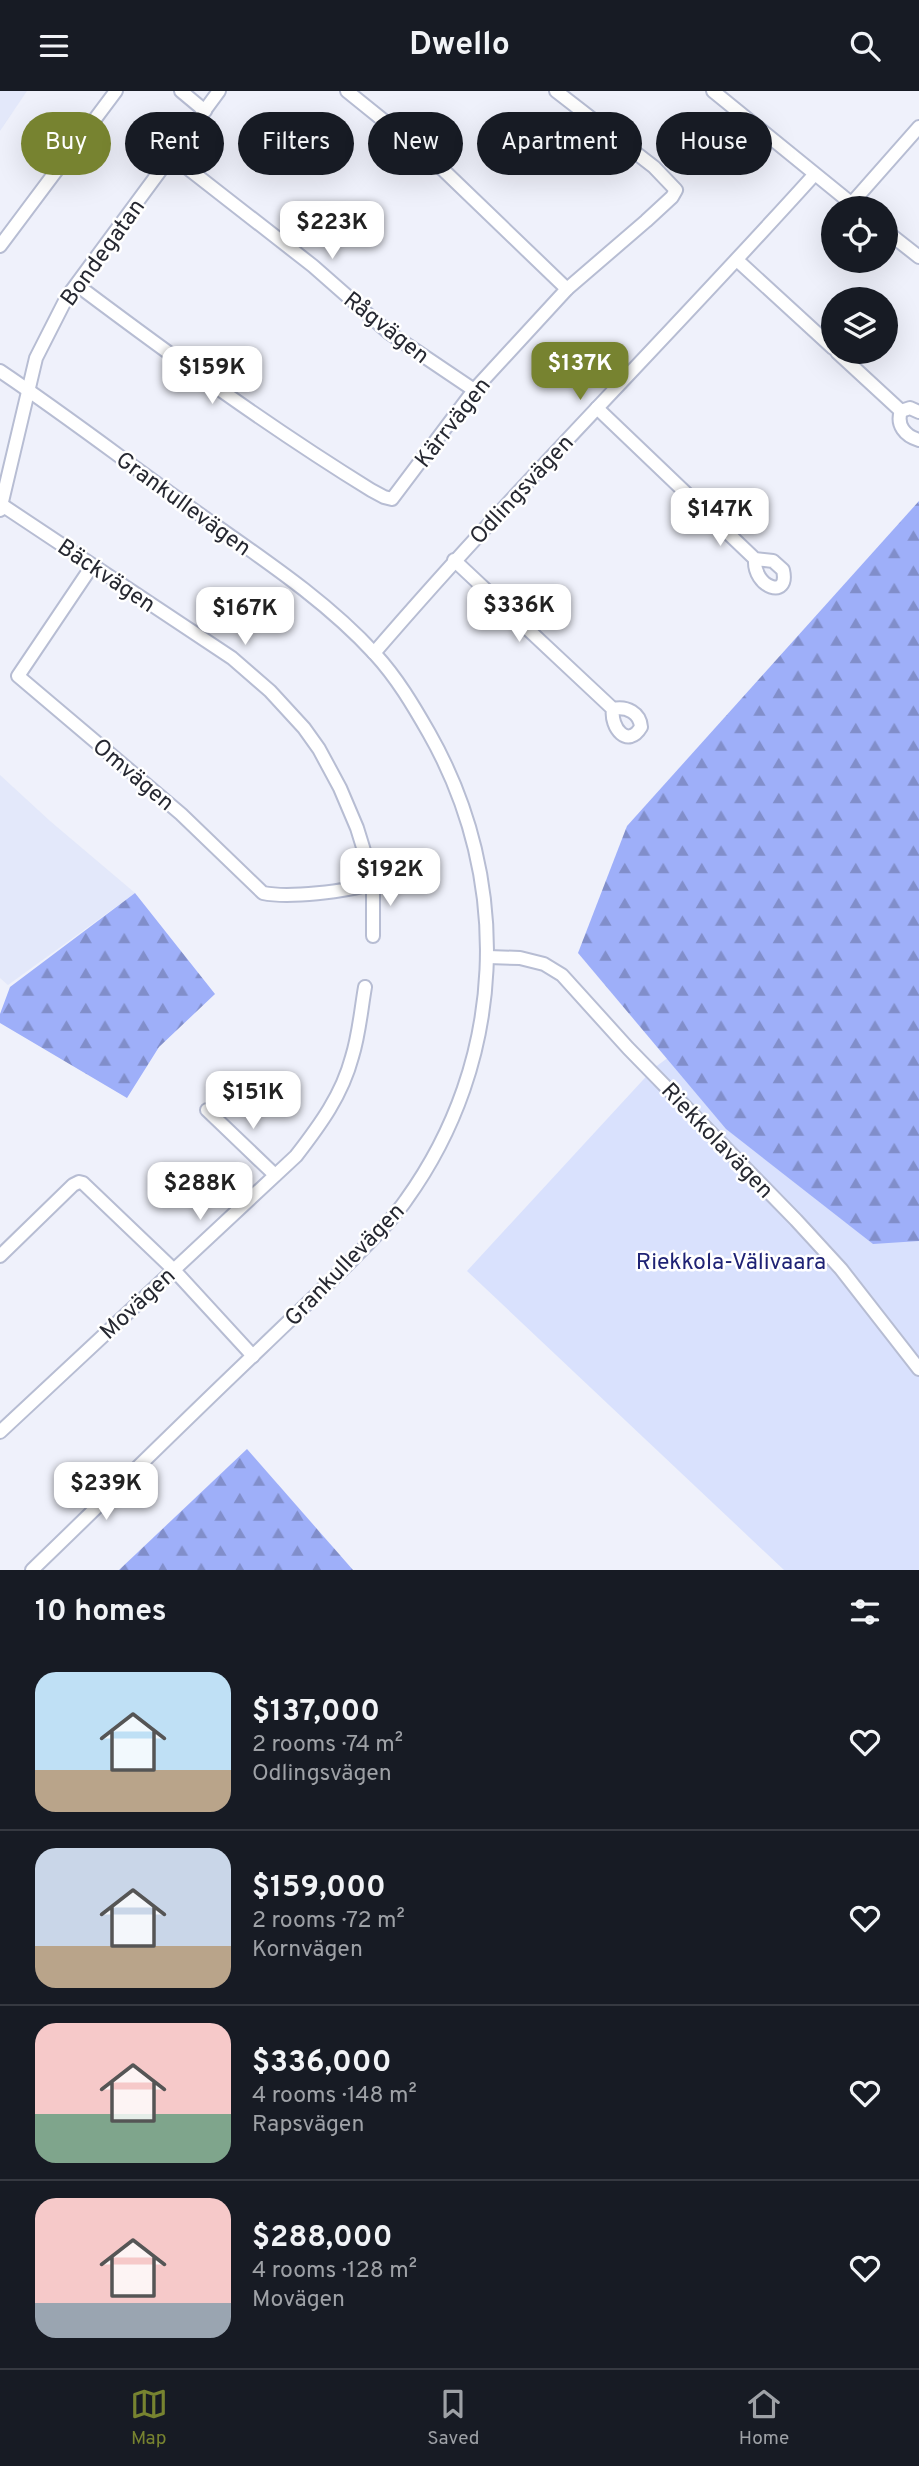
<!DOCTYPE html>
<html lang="en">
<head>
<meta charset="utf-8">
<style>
  body { margin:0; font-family:Overpass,sans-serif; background:#20242c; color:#f1f3f6; height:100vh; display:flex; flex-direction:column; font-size:26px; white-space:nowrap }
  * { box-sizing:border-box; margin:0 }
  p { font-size:23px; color:#9ea1a6 }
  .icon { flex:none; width:38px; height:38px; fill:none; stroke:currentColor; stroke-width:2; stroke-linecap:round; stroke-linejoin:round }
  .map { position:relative; height:1479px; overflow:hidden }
  .details { display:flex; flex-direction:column; background:#171b24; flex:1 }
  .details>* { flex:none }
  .guide { position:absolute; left:21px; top:21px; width:878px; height:63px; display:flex; gap:14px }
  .controls { position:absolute; left:821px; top:105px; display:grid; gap:14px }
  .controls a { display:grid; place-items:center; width:77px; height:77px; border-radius:50%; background:#171b24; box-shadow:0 7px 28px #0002; font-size:35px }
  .price { position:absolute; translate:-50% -60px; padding:0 16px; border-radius:14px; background:#fff; color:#222; font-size:23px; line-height:46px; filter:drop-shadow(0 2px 4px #0008) }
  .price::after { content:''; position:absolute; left:50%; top:42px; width:21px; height:16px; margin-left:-10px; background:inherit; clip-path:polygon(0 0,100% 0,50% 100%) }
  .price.active { background:#778330; color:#fff }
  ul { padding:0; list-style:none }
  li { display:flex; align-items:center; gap:21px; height:175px; padding:0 35px }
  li+li { border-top:2px solid #363941 }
  li span { display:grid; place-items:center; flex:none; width:196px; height:140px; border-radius:21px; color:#555 }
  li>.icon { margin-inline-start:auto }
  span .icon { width:84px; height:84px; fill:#fffc; stroke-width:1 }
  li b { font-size:30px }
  h2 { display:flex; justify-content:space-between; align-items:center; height:84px; padding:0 35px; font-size:30px }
  .chip { padding:0 24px; border-radius:32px; background:#171b24; box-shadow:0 7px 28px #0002; font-size:24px; line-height:63px }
  .chip.active { background:#778330; color:#fff }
  header { display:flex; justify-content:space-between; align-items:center; height:91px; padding:0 35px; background:#171b24; font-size:32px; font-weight:700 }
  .dock { display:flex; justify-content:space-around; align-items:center; height:98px; border-top:2px solid #363941; background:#171b24; font-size:19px; color:#9ea1a6 }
  .dock a { display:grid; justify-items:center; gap:4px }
  .dock .active { color:#778330 }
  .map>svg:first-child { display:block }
</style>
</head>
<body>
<header><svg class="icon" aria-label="menu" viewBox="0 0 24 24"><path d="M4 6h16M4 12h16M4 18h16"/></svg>Dwello<svg class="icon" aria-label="search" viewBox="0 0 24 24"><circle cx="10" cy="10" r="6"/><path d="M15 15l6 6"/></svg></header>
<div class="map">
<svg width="919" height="1479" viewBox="0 0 919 1479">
  <defs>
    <pattern id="forest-firs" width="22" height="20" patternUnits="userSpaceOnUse" patternTransform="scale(1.75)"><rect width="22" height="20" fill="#9eaff9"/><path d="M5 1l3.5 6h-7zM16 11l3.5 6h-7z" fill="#818eca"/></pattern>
  </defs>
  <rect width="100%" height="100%" fill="#eff1fb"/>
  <!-- built -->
  <g fill="#e3e8fa">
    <polygon points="0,0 27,0 0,40"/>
    <polygon points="0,684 50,730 135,802 8,894 0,887"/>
  </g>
  <!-- green -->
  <polygon fill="#d9e1fd" points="919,793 919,1479 784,1479 467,1180 654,977 870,818"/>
  <!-- forest -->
  <g fill="url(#forest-firs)">
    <polygon points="919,410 919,1150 873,1153 726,1038 578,862 627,735"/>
    <polygon points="135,802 215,903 159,956 127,1007 0,932 0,923 10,896"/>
    <polygon points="247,1358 353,1479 119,1479"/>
  </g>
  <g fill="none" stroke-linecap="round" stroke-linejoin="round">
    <defs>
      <g id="minor">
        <polyline points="181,0 205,20"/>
        <polyline points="347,0 435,71 567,198"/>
        <polyline points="713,0 857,117"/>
        <polyline points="172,65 313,175 388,241 474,299"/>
        <polyline points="851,113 919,36"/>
        <polyline points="886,140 919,166"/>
        <polyline points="0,155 116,0"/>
        <polyline points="737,169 833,257"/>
        <path d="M 77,194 C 173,266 269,336 371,399 L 384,406 L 392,408 L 474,299 L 567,198 L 646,130 L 672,106 L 676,99 L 654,76 L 556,0"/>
        <polyline points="837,261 901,320"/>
        <path d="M 0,280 C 64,323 125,370 188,415 C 252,461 322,505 375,563 C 397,587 413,614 429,642 C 513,790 506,970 406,1109 C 391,1131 371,1149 353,1168 C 323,1198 292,1227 261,1257 C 184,1330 109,1405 32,1479"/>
        <path d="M 597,317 L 755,468 C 753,497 790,509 783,479 L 773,470 L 755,468"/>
        <path d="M 901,320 C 896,334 905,345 919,349"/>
        <polyline points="901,320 910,317 919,321"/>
        <polyline points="2,414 232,567 270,600 304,637 319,658 340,697 357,737 370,779 373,803 373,845"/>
        <polyline points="0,419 36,267 67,206 219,0"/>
        <path d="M 454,469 L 613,618 C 627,615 640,622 641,636 C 628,658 610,637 613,618"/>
        <path d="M 92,475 L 18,585 L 181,723 L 263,802 C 288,807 347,801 371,792"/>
        <path d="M 374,562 C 515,398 669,245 814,84"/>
        <polyline points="488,866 520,867 544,873 562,884 628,957 796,1129 841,1178 919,1278"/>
        <polyline points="207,1019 275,1084"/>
        <polyline points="0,1165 73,1094 79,1091 83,1092 173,1178 253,1265"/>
        <path d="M 0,1341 L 296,1065 C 320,1034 342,1004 352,966 C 359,944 361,919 365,896"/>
      </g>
    </defs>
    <!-- minor casing -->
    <use href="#minor" stroke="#b7bdd3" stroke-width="16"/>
    <!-- minor -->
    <use href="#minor" stroke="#fff" stroke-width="12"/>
  </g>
  <g text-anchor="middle" stroke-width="5" stroke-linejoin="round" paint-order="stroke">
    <!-- street labels -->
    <g font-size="23" fill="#262831" stroke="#fff">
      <text transform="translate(102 161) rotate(-54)" y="8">Bondegatan</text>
      <text transform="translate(387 236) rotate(38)" y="8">Rågvägen</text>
      <text transform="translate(452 331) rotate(-52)" y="8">Kärrvägen</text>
      <text transform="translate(521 398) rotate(-47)" y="8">Odlingsvägen</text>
      <text transform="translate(184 412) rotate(36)" y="8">Grankullevägen</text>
      <text transform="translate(107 484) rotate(34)" y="8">Bäckvägen</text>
      <text transform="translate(134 683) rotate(40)" y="8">Omvägen</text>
      <text transform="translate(718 1049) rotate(46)" y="8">Riekkolavägen</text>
      <text transform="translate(344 1173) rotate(-46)" y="8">Grankullevägen</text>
      <text transform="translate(137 1212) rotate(-43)" y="8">Movägen</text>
    </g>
    <!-- park labels -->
    <g font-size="23" fill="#1f2375" stroke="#fff">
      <text x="731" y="1178">Riekkola-Välivaara</text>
    </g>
  </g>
</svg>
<div class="controls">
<a><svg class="icon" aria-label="locate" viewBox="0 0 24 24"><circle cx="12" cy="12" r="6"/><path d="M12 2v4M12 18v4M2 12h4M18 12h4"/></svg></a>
<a><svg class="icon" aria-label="layers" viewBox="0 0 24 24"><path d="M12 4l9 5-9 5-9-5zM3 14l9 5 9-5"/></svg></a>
</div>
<b class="price" style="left:332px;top:170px">$223K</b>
<b class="price active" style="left:580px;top:311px">$137K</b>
<b class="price" style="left:212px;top:315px">$159K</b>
<b class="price" style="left:720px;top:457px">$147K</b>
<b class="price" style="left:519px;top:553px">$336K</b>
<b class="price" style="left:245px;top:556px">$167K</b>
<b class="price" style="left:390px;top:817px">$192K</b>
<b class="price" style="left:253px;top:1040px">$151K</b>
<b class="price" style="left:200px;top:1131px">$288K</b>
<b class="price" style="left:106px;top:1431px">$239K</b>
<div class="guide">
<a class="chip active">Buy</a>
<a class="chip">Rent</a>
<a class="chip">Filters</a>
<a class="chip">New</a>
<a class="chip">Apartment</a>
<a class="chip">House</a>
</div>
</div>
<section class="details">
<h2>10 homes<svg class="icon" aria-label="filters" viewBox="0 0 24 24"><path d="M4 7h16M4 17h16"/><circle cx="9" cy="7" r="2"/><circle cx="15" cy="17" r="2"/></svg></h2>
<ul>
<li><span style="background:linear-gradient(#bfe0f5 70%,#b9a48a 0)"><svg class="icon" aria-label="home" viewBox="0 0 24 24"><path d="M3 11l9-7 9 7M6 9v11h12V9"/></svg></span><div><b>$137,000</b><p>2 rooms · 74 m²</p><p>Odlingsvägen</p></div><svg class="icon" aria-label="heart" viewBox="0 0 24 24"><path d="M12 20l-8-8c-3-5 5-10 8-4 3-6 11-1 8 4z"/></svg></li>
<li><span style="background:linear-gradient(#c9d6e8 70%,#b9a48a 0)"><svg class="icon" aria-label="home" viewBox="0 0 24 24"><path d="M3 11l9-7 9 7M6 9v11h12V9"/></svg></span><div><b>$159,000</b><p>2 rooms · 72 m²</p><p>Kornvägen</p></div><svg class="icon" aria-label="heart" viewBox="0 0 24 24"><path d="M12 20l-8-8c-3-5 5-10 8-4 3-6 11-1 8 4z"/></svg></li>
<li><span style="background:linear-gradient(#f6c9c9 65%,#7fa58c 0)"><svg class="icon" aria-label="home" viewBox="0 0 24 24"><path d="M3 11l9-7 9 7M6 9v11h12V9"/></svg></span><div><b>$336,000</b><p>4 rooms · 148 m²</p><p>Rapsvägen</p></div><svg class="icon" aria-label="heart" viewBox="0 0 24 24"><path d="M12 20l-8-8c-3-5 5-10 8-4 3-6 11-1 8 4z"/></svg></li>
<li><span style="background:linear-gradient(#f6c9c9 75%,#9aa5b1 0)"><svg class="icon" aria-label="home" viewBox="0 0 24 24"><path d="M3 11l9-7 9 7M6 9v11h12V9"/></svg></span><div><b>$288,000</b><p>4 rooms · 128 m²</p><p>Movägen</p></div><svg class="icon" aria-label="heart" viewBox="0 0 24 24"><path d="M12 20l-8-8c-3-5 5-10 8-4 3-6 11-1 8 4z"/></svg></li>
</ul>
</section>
<nav class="dock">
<a class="active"><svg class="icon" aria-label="map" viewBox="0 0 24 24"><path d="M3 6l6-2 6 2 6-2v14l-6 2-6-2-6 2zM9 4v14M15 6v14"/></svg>Map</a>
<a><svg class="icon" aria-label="saved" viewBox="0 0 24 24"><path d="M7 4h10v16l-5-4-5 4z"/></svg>Saved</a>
<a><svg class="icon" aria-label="home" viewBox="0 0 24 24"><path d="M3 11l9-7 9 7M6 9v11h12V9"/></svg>Home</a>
</nav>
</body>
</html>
